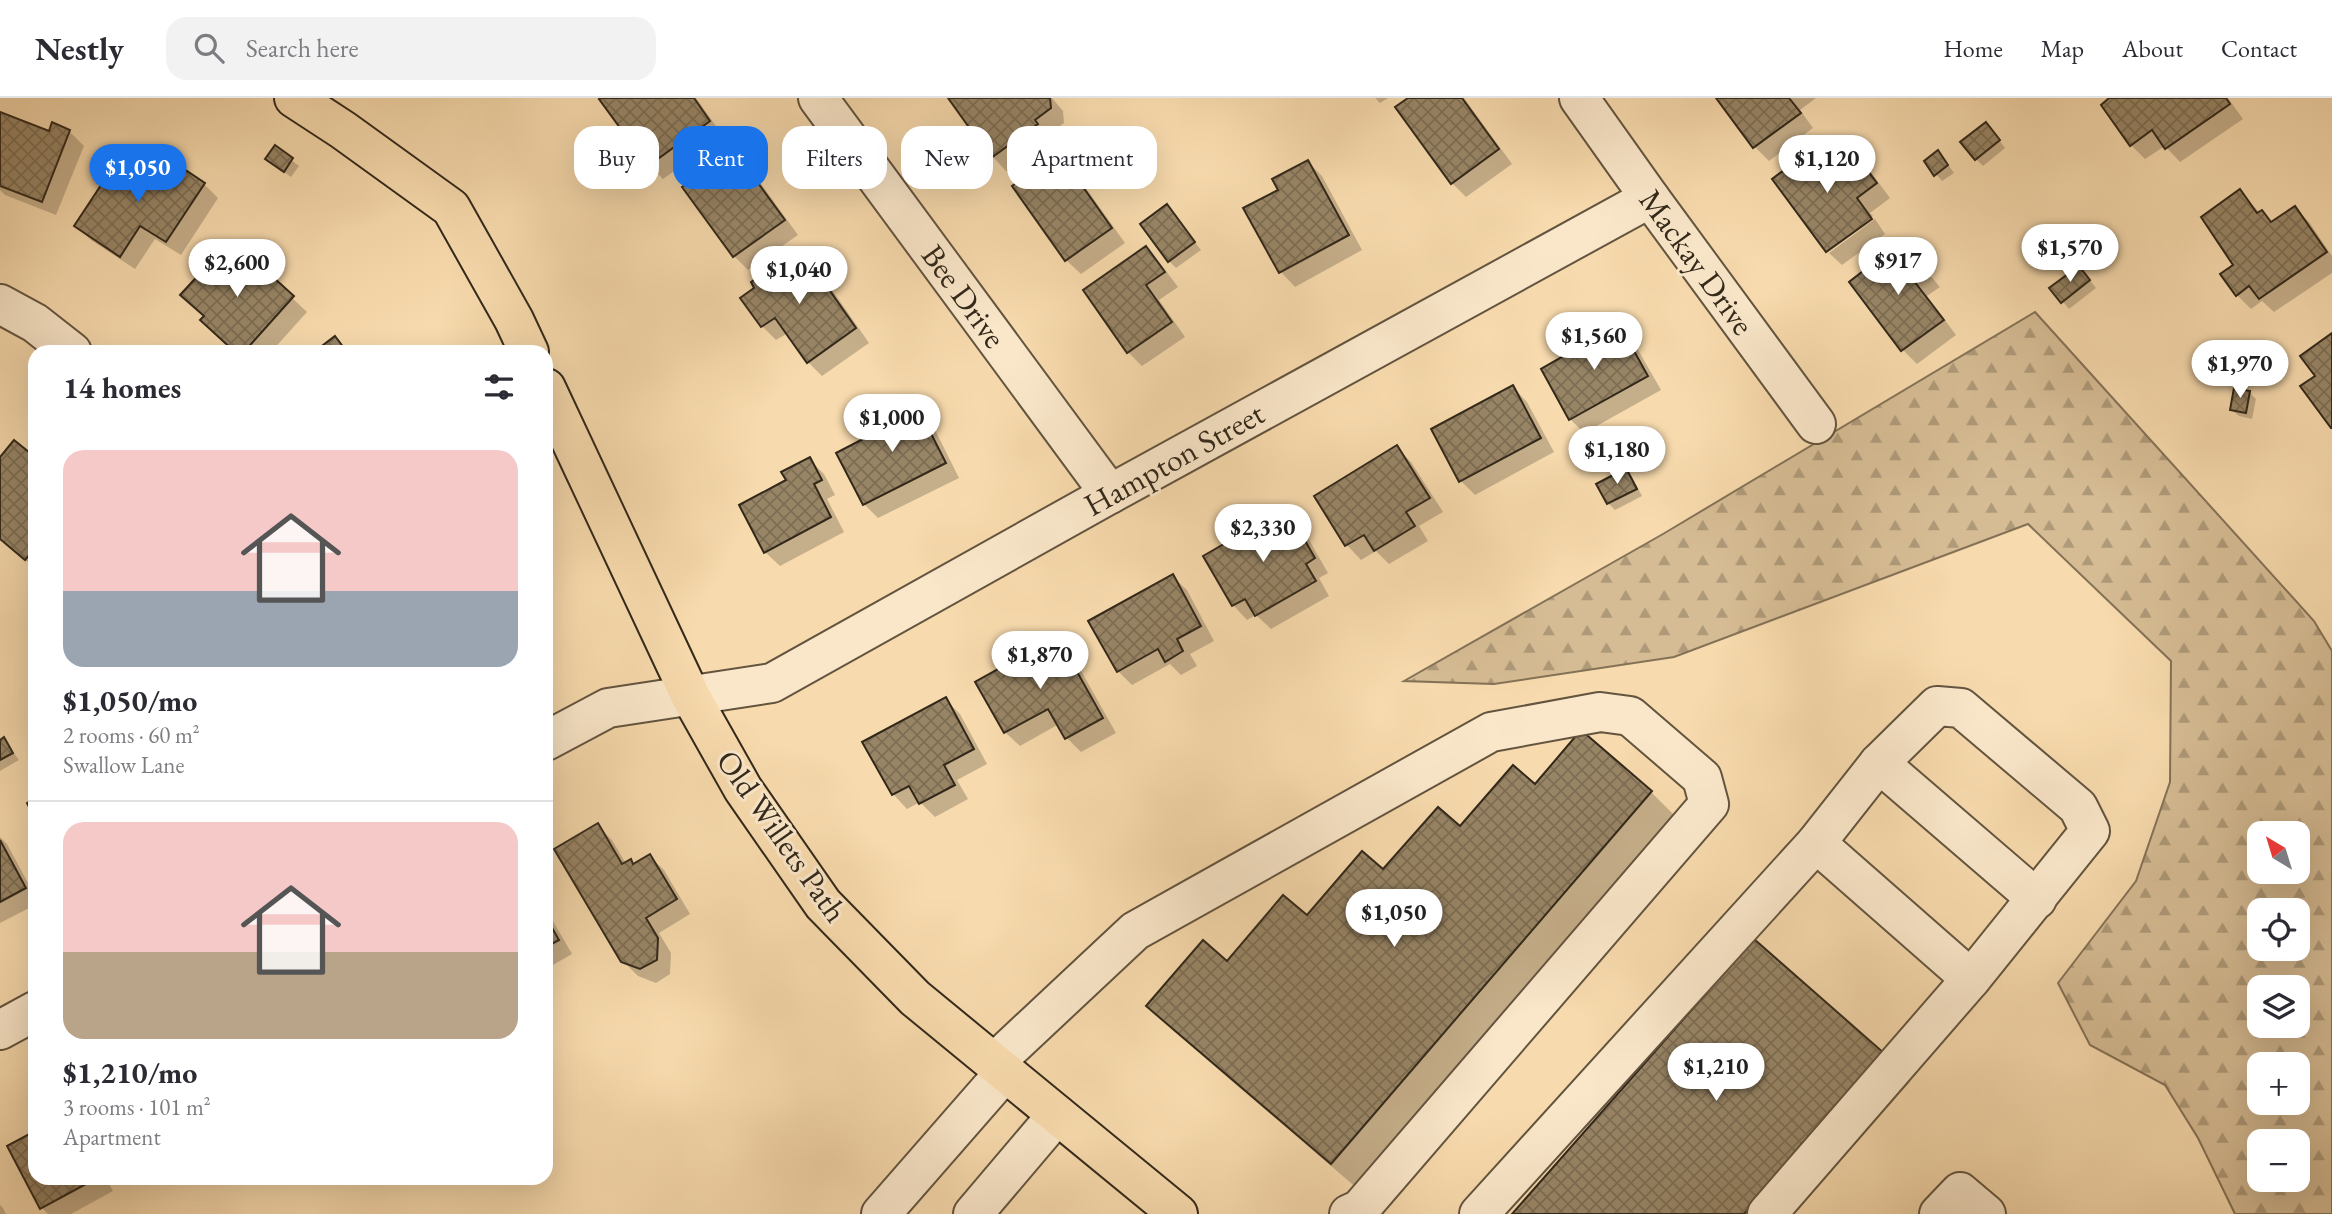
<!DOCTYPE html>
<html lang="en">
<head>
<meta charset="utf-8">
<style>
  body { margin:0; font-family:"EB Garamond",serif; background:#f2f2f3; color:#2b2b33; height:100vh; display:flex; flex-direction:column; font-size:26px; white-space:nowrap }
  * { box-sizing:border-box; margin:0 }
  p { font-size:23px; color:#7c7c81 }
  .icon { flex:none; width:38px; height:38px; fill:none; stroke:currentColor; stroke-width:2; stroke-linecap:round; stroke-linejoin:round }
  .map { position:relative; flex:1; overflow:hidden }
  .details { position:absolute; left:28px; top:247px; width:525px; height:840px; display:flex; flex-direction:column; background:#fff; border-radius:21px; box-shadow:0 7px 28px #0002 }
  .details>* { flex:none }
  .top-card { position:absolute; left:574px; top:28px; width:665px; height:63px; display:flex; gap:14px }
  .needle { width:46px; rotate:322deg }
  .tools { position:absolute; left:2247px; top:723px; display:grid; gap:14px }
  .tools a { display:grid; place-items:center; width:63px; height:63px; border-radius:14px; background:#fff; box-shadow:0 7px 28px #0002; font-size:35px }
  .price { position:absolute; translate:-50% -60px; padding:0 16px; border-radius:24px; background:#fff; color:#222; font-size:23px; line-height:46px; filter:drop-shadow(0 2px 4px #0008) }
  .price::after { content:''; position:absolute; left:50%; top:42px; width:21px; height:16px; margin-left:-10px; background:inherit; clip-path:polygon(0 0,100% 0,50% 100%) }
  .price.active { background:#1a73e8; color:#fff }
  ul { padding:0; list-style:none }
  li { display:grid; align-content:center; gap:14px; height:371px; padding:0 35px }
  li+li { border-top:2px solid #e1e1e2 }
  li span { display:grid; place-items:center; height:217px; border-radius:21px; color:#555 }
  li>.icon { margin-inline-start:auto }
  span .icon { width:126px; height:126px; fill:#fffc; stroke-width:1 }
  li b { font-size:30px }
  h2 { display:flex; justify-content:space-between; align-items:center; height:84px; padding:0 35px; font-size:30px }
  .chip { padding:0 24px; border-radius:21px; background:#fff; box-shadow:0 7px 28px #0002; font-size:24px; line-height:63px }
  .chip.active { background:#1a73e8; color:#fff }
  header { display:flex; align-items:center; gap:42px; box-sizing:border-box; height:98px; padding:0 35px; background:#fff; border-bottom:2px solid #e1e1e2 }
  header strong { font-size:33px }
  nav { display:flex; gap:38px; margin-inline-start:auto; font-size:24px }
  .search { width:490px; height:63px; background:#f2f2f3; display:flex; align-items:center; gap:18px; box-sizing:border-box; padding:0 24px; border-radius:21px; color:#7c7c81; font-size:26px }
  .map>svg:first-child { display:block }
</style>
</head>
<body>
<header>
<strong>Nestly</strong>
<div class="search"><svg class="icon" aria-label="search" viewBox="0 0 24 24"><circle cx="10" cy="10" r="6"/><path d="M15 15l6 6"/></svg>Search here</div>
<nav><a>Home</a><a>Map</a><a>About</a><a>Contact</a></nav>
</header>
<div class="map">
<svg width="2332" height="1116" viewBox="0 0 2332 1116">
  <defs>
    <pattern id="forest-firs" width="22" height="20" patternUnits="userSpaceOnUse" patternTransform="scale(1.75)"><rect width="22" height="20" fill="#d6bc94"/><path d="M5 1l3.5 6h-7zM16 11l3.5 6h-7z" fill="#ae9978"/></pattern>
    <pattern id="building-cross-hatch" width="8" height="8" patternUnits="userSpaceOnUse" patternTransform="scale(1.75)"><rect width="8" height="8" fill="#988566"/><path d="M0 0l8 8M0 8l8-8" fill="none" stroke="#7d6d53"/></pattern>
  </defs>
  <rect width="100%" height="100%" fill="#f7daad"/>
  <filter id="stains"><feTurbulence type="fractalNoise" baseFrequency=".00286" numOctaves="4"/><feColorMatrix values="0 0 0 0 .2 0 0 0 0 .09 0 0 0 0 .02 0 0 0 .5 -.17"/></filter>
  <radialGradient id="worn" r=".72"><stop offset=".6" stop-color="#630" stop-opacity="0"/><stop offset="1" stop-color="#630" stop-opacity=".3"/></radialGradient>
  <!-- forest -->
  <path fill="url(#forest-firs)" stroke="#847257" stroke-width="2" fill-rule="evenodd" d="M 2035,214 L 2314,523 L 2332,553 L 2332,1116 L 2235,1116 L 2198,1040 L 2165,987 L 2090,947 L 2058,885 L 2136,783 L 2170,684 L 2171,563 L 2028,426 L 1674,559 L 1494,586 L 1404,583 L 1663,436 ZM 2259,735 L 2298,735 L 2298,774 L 2259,774 ZM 2259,812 L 2298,812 L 2298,850 L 2259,850 ZM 2259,889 L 2298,889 L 2298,928 L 2259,928 ZM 2259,966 L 2298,966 L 2298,1004 L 2259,1004 ZM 2259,1043 L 2298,1043 L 2298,1082 L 2259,1082 Z"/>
  <!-- shadow -->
  <g fill="#0003">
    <polygon points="604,0 696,0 723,38 663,81 649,67"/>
    <polygon points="950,0 1052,0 1063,13 1064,25 1048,37 1051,41 1007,74 993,59"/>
    <polygon points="1375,0 1388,0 1380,5"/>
    <polygon points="1411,0 1464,0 1512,66 1466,99 1452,85"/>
    <polygon points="1719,0 1816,0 1800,12 1813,30 1769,63 1755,49"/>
    <polygon points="2111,0 2228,0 2243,21 2180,64 2165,48 2145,61 2131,47"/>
    <polygon points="0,16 50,35 69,33 84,48 56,117 5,97 0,92"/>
    <polygon points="1992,33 2005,50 1983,68 1976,61"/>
    <polygon points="1819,49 1839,71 1855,59 1870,73 1890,100 1870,115 1873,118 1827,151"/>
    <polygon points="275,50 299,68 291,79 267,61"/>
    <polygon points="734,54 748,68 798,137 748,172 734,158"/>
    <polygon points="1058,58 1073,72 1125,145 1081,176 1066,162"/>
    <polygon points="1944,61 1954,75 1942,83 1936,76"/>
    <polygon points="1308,64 1322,78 1362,152 1295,189 1281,174 1246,111 1280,93"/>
    <polygon points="154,81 204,86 218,100 181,157 155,141 135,171 91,142 76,128"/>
    <polygon points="2240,94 2260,115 2262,114 2273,125 2295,110 2309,124 2332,158 2332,175 2274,214 2262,203 2251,211 2237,197 2236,167"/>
    <polygon points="1167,108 1201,152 1176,170 1169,163"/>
    <polygon points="1875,121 1885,136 1842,167 1829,155"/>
    <polygon points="1906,149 1940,189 1927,198 1956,237 1917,266 1903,252 1852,184"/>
    <polygon points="1146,151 1160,165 1178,189 1159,202 1185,239 1142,268 1128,254"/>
    <polygon points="800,152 814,166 869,245 822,278 808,264 788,235 776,242 762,228"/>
    <polygon points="253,163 307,214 271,254 236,254 205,219 221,165"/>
    <polygon points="2086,177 2096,190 2069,211 2052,191"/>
    <polygon points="1619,229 1633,243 1661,292 1584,335 1570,321"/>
    <polygon points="1513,289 1527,304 1554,354 1475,397 1461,383"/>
    <polygon points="2249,294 2256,301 2252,321 2239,318 2232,312"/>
    <polygon points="901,301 914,314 917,312 932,326 959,380 878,420 864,406"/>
    <polygon points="1397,350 1411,364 1443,414 1419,428 1428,443 1389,466 1376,453 1361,462 1347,447 1316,399"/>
    <polygon points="35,361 35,470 0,441 0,362"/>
    <polygon points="809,361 824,376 835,397 827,401 844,434 780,468 765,454 788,383"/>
    <polygon points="1626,372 1632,379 1642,398 1615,412 1608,405"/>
    <polygon points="1285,412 1300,426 1328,475 1319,480 1329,498 1271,531 1256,517 1247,522 1233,507"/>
    <polygon points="1172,478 1187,492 1214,543 1190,556 1197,568 1181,577 1170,566 1132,587 1118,573"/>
    <polygon points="1057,540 1071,555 1116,635 1081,654 1067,640 1059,626 1020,648 1005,634"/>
    <polygon points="945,601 960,616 987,666 957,682 968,701 935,719 920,704 907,711 893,696"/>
    <polygon points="1581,634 1651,694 1678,721 1359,1092 1175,934 1148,908 1535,688"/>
    <polygon points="4,641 19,662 0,673 0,644"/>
    <polygon points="597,727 612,742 626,766 631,763 635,767 649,758 664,772 690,816 659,835 671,855 670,876 656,885 638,878 623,863"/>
    <polygon points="0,739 7,746 35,798 35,807 0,825"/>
    <polygon points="546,811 572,856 546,871"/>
    <polygon points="1884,957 1910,984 1794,1116 1515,1116"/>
    <polygon points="35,1039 35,1080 106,1080 113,1093 71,1116 48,1116 42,1110 9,1049"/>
    <polygon points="161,1080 175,1080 166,1085"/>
    <polygon points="0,1107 3,1110 6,1116 0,1116"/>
  </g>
  <!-- building -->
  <g fill="url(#building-cross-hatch)" stroke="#32281a" stroke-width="2">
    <polygon points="601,0 694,0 710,23 648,68 599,1"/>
    <polygon points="948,0 1050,0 1051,10 1035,22 1038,26 991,60"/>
    <polygon points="1408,0 1462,0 1499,51 1451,86 1395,9"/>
    <polygon points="1716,0 1789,0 1801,15 1753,50"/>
    <polygon points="2109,0 2226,0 2230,6 2165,51 2152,32 2130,48 2101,7"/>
    <polygon points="0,14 49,33 52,24 70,32 42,104 0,88"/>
    <polygon points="1986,24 2000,42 1975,62 1960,44"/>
    <polygon points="1819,46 1836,71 1856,57 1877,85 1857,100 1872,121 1826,154 1772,81"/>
    <polygon points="275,47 293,60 284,74 265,61"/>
    <polygon points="734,52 785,122 733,159 682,89"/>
    <polygon points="1938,52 1948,67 1934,78 1924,63"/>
    <polygon points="1059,55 1112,130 1065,163 1012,88"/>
    <polygon points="121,57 153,79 166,59 205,85 166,144 140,128 120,159 74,128"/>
    <polygon points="1308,62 1349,137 1279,175 1243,110 1278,92 1272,81"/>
    <polygon points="2240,91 2257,115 2262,112 2271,124 2295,108 2327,154 2259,201 2249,188 2236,198 2220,176 2233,167 2201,119"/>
    <polygon points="1167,106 1195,144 1168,164 1140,126"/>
    <polygon points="1906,147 1927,174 1914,183 1944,222 1901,253 1849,184 1890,152 1894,156"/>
    <polygon points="1146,148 1165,174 1146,187 1172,224 1127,255 1083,192"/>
    <polygon points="800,150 856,230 807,265 775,220 761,229 740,200 754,190 751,184"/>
    <polygon points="229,154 254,162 294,198 244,254 235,254 200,222 204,218 180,197 216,158 221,162"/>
    <polygon points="2079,168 2090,182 2061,205 2049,190"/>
    <polygon points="1619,226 1648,278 1569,322 1541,271"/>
    <polygon points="2332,235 2332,330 2331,330 2300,288 2315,278 2300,258"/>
    <polygon points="335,238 347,254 314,254"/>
    <polygon points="1513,287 1541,340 1459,384 1431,331"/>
    <polygon points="2234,290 2250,293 2246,315 2230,312"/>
    <polygon points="902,299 909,314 918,310 946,365 863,407 836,355 890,327 881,309"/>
    <polygon points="14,342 35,359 35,450 25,462 0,441 0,359"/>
    <polygon points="1397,347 1430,400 1406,414 1415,428 1374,453 1364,437 1345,448 1314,398"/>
    <polygon points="810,359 822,382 814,386 831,419 764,455 739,407 786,382 781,374"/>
    <polygon points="1626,370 1637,391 1607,406 1596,386"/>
    <polygon points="1286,410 1315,460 1306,466 1316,483 1255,518 1245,501 1232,508 1203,458"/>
    <polygon points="1173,476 1201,528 1177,541 1183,553 1165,564 1158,551 1117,574 1088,523"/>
    <polygon points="1057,538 1103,620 1065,641 1048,611 1004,635 975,584"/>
    <polygon points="946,599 974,651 944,667 955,687 919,706 909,688 892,697 862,644"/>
    <polygon points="1581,632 1652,693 1331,1066 1146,908 1203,842 1227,863 1283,797 1307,817 1362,753 1383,771 1438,709 1460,728 1513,667 1535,686"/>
    <polygon points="4,639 13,655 0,662 0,642"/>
    <polygon points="35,700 35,720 27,705"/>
    <polygon points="598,725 622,766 631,761 633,766 650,756 677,801 646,820 658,840 657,862 640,871 621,864 554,751"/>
    <polygon points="0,742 26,790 0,804"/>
    <polygon points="546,819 559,842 546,849"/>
    <polygon points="1754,841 1885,956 1744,1116 1512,1116"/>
    <polygon points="33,1034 35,1038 35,1080 97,1080 40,1111 7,1048"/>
  </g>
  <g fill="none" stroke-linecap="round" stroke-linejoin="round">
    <defs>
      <g id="minor">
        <polyline points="818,0 1110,396"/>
        <polyline points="1579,0 1650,100 1816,326"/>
        <polyline points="0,206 35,225 72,254"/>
        <polyline points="546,643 608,610 772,585 1110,396 1650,100"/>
        <polyline points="1879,665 2037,801"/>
        <polyline points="1816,745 1879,665 1937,608 1961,610 2078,709 2090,733 1971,881"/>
        <polyline points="0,932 35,913"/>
        <polyline points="994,965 1135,833 1491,634 1600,614 1630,618 1702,680 1709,706 1360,1111 1349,1116"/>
        <polyline points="881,1116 1005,974"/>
        <polyline points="973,1116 1057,1017"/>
        <polyline points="1479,1116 1816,745 1971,881 1767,1116"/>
        <polyline points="1939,1116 1960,1094 1986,1116"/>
      </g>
      <g id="major">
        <polyline points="294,0 343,32 451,110 514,222 529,254"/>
        <polyline points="546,290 690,597 743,691 823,806 915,900 1178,1116"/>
      </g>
    </defs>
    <!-- minor casing -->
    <use href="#minor" stroke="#63543f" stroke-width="42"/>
    <!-- major casing -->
    <use href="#major" stroke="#32281a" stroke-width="42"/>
    <!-- minor -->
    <use href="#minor" stroke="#fae7ca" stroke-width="38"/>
    <!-- major -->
    <use href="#major" stroke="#f7daad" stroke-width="38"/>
  </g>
  <g text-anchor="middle" stroke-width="6" stroke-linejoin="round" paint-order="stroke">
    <!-- street labels -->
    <g font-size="32" fill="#32281a" stroke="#fae7ca">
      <text transform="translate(1697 164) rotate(54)" y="11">Mackay Drive</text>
      <text transform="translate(964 198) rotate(54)" y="11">Bee Drive</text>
      <text transform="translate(1174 361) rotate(-29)" y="11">Hampton Street</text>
      <text transform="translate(782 738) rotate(55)" y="11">Old Willets Path</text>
    </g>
  </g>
  <rect width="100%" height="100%" filter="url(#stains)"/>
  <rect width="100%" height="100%" fill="url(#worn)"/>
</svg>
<div class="tools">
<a><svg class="needle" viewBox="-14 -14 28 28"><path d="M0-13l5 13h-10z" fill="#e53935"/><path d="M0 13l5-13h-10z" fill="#7c7c81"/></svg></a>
<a><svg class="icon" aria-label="locate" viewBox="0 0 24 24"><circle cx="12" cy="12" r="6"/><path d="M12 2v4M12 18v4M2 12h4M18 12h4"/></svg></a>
<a><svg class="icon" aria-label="layers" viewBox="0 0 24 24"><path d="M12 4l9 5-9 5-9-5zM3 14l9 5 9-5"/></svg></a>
<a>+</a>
<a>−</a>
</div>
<b class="price" style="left:1827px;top:97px">$1,120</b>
<b class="price active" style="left:138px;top:106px">$1,050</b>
<b class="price" style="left:2070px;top:186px">$1,570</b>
<b class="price" style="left:1898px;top:199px">$917</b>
<b class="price" style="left:237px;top:201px">$2,600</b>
<b class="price" style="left:799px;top:208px">$1,040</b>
<b class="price" style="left:1594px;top:274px">$1,560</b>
<b class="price" style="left:2240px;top:302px">$1,970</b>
<b class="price" style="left:892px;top:356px">$1,000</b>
<b class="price" style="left:1617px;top:388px">$1,180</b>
<b class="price" style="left:1263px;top:466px">$2,330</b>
<b class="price" style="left:1040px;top:593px">$1,870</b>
<b class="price" style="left:1394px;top:851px">$1,050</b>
<b class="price" style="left:1716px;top:1005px">$1,210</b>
<div class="top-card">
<a class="chip">Buy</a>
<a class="chip active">Rent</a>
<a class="chip">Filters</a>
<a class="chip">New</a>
<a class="chip">Apartment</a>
</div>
<section class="details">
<h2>14 homes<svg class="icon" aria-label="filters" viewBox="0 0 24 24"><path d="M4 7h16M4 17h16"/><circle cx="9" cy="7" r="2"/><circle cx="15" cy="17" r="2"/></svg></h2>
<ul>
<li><span style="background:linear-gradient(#f6c9c9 65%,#9aa5b1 0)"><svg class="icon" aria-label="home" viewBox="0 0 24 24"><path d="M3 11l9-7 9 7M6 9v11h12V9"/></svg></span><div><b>$1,050/mo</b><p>2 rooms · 60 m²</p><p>Swallow Lane</p></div></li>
<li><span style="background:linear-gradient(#f6c9c9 60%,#b9a48a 0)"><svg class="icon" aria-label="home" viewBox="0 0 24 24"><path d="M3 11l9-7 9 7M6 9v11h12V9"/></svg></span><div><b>$1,210/mo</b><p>3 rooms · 101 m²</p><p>Apartment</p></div></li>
</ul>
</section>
</div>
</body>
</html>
